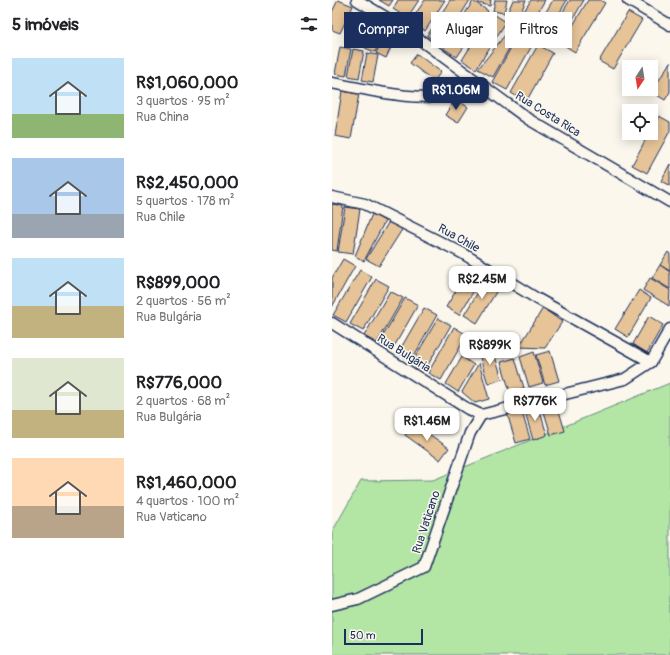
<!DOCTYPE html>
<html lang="pt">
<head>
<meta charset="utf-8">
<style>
  body { margin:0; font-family:Pangolin,sans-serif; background:#f6f6f6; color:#202124; height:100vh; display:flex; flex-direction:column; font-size:15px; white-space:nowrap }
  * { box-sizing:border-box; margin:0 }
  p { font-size:13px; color:#757577 }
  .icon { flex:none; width:22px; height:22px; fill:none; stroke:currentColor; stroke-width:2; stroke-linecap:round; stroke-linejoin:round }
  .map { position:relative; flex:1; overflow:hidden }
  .drawer { display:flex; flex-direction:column; background:#fff; width:332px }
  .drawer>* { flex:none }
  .top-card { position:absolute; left:12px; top:12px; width:266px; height:36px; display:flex; gap:8px }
  .needle { width:26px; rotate:192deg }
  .buttons { position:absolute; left:290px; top:60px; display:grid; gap:8px }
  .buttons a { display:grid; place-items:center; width:36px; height:36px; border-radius:0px; background:#fff; box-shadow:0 2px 10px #0003; font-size:20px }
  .scale { position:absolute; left:12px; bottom:10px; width:79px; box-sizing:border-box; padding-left:4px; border:2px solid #1b2f5e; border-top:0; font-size:11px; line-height:14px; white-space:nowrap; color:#1b2f5e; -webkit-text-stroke:3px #fbf7ec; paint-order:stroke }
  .price { position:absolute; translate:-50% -34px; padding:0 9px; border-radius:8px; background:#fff; color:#222; font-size:13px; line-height:26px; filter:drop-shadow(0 1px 2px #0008) }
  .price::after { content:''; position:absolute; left:50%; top:24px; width:12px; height:9px; margin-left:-6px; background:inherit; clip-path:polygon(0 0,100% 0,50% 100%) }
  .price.active { background:#1b2f5e; color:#fff }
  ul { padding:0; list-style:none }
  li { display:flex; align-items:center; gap:12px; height:100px; padding:0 12px }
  li span { display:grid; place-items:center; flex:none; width:112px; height:80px; border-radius:0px; color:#555 }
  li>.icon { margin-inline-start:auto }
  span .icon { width:48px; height:48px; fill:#fffc; stroke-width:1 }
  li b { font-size:17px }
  h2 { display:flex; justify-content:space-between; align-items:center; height:48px; padding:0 12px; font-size:17px }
  .pill { padding:0 14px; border-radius:0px; background:#fff; box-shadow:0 2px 10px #0003; font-size:14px; line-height:36px }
  .pill.active { background:#1b2f5e; color:#fff }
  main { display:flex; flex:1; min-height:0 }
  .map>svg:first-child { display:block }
</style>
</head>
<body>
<main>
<section class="drawer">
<h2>5 imóveis<svg class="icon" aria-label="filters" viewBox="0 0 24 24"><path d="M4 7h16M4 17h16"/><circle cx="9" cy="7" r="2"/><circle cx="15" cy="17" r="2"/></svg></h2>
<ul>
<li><span style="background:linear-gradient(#bfe0f5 70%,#8fb573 0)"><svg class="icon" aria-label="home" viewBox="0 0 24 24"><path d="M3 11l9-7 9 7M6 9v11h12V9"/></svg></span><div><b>R$1,060,000</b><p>3 quartos · 95 m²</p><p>Rua China</p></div></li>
<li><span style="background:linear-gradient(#a9c7e8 70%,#9aa5b1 0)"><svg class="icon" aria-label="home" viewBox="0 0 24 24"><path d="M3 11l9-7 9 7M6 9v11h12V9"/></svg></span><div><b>R$2,450,000</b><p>5 quartos · 178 m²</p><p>Rua Chile</p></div></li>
<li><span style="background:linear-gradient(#bfe0f5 60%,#c2b280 0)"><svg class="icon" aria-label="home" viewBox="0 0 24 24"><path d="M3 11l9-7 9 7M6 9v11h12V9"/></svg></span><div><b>R$899,000</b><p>2 quartos · 56 m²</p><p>Rua Bulgária</p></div></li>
<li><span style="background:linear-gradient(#dfe7d0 65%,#c2b280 0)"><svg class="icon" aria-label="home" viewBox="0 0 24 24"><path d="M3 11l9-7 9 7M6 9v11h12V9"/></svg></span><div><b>R$776,000</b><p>2 quartos · 68 m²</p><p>Rua Bulgária</p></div></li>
<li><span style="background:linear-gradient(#ffd9b3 60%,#b9a48a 0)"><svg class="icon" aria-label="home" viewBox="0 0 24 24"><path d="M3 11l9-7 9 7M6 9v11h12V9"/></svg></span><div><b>R$1,460,000</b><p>4 quartos · 100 m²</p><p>Rua Vaticano</p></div></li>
</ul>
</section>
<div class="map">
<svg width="338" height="655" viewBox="0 0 338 655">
  <rect width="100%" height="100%" fill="#fbf7ec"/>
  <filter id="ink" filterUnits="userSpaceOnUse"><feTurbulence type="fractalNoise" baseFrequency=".025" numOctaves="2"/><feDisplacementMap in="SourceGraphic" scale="8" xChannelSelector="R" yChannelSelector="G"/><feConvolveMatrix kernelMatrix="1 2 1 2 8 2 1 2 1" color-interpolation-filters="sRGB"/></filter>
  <g filter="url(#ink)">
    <!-- green -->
    <polygon fill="#b3e5a5" stroke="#678a82" points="338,383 338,655 0,655 0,532 29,481 101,480"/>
    <!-- building -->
    <g fill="#e7c498" stroke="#1b2f5e">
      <polygon points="6,0 21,6 8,33 0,30 0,12"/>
      <polygon points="47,0 61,0 57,6"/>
      <polygon points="66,0 87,0 75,18 61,9"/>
      <polygon points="93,0 113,0 93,31 78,22"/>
      <polygon points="118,0 138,0 110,45 95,36"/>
      <polygon points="147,0 159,0 158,6 146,3"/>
      <polygon points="163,0 175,0 172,13 161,11"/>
      <polygon points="181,0 194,0 186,19 175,14"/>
      <polygon points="199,0 213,0 199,24 188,18"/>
      <polygon points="221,0 235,0 216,33 205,27"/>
      <polygon points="238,0 252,0 227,43 216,37"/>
      <polygon points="256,0 268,0 273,3 243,52 230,44"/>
      <polygon points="141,1 156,11 125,57 111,48"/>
      <polygon points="26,12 41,19 29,46 14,40"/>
      <polygon points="296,12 310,20 281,69 267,61"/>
      <polygon points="160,13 174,22 144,69 130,60"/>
      <polygon points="45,21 56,25 43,52 33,48"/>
      <polygon points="181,25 188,29 161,77 146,69"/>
      <polygon points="57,27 67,31 54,58 44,53"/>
      <polygon points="187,33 202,42 175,90 160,82"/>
      <polygon points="206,45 221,53 194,102 179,93"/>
      <polygon points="8,47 19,49 14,76 3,74"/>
      <polygon points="21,49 32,51 27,78 16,76"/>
      <polygon points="35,53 46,55 41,82 30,80"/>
      <polygon points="85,54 109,72 102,81 78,63"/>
      <polygon points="338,62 338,92 333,100 320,92"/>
      <polygon points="10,91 27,94 19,139 3,136"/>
      <polygon points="123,99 136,107 126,123 113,115"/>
      <polygon points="327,116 338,122 338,131 315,173 300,165 317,133 319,133 319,130"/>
      <polygon points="338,164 338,186 329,181"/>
      <polygon points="0,204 11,206 5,251 0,250"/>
      <polygon points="13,207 28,209 21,254 6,252"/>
      <polygon points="40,214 53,221 32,261 23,256"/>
      <polygon points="58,220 71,228 47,266 34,259"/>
      <polygon points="336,252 338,254 338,271 328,265"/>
      <polygon points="11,259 23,266 0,307 0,278"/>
      <polygon points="328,265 338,272 338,289 320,278"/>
      <polygon points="138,268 151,276 127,315 114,307"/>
      <polygon points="28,270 40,277 14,322 1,315"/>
      <polygon points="156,276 169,284 145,323 132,315"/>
      <polygon points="318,278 338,290 337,306 311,290"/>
      <polygon points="44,279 57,286 31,331 18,324"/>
      <polygon points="307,290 319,298 296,337 283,329"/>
      <polygon points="58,291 71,298 45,343 32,336"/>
      <polygon points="73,298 86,305 60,350 47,343"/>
      <polygon points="92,308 105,315 79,361 66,353"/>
      <polygon points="211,308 230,322 213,348 187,347"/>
      <polygon points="317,316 331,325 315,353 301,344"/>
      <polygon points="106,318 119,325 93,370 80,363"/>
      <polygon points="122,327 135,335 109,380 96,373"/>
      <polygon points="161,349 170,379 156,384 147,354"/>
      <polygon points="218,351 227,381 213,385 204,355"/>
      <polygon points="202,352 211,383 197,387 188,357"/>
      <polygon points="130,357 142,365 126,392 114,384"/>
      <polygon points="183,358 192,388 178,392 169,362"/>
      <polygon points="147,363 157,399 143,403 130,392"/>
      <polygon points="224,401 233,431 219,435 210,405"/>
      <polygon points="206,405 215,435 201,440 192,409"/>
      <polygon points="189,409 198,439 184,443 175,413"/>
      <polygon points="81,423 117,448 108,460 73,435"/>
    </g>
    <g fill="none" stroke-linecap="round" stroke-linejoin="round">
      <defs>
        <g id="street">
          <polyline points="25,0 72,28 196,119 338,202"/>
          <polyline points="296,0 338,25"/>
          <path d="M 0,83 C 27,88 100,106 121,91 C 127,86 132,80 136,75"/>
          <polyline points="0,197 33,204 130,253 204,298 319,362"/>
          <polyline points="0,323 136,409 149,415 293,379 319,362 338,329"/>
          <polyline points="0,605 26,599 92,567 138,433 149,415"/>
        </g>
      </defs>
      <!-- street casing -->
      <use href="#street" stroke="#1b2f5e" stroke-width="13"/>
      <!-- street -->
      <use href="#street" stroke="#fbf7ec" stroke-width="10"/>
    </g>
  </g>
  <g text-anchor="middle" stroke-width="3" stroke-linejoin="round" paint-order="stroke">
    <!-- street labels -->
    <g font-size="12" fill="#1b2f5e" stroke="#fbf7ec">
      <text transform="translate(216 114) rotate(32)" y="4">Rua Costa Rica</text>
      <text transform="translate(127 238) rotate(29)" y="4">Rua Chile</text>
      <text transform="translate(72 353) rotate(32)" y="4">Rua Bulgária</text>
      <text transform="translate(94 522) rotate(-72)" y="4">Rua Vaticano</text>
    </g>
  </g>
</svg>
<div class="buttons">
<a><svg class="needle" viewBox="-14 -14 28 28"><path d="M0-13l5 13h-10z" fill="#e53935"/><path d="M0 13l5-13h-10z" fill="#757577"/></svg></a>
<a><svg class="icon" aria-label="locate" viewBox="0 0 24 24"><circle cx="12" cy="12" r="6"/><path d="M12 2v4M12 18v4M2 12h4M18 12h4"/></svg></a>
</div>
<div class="scale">50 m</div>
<b class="price active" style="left:124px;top:111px">R$1.06M</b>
<b class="price" style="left:150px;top:300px">R$2.45M</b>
<b class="price" style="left:158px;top:366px">R$899K</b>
<b class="price" style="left:203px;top:422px">R$776K</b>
<b class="price" style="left:95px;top:442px">R$1.46M</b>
<div class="top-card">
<a class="pill active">Comprar</a>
<a class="pill">Alugar</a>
<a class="pill">Filtros</a>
</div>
</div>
</main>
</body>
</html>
